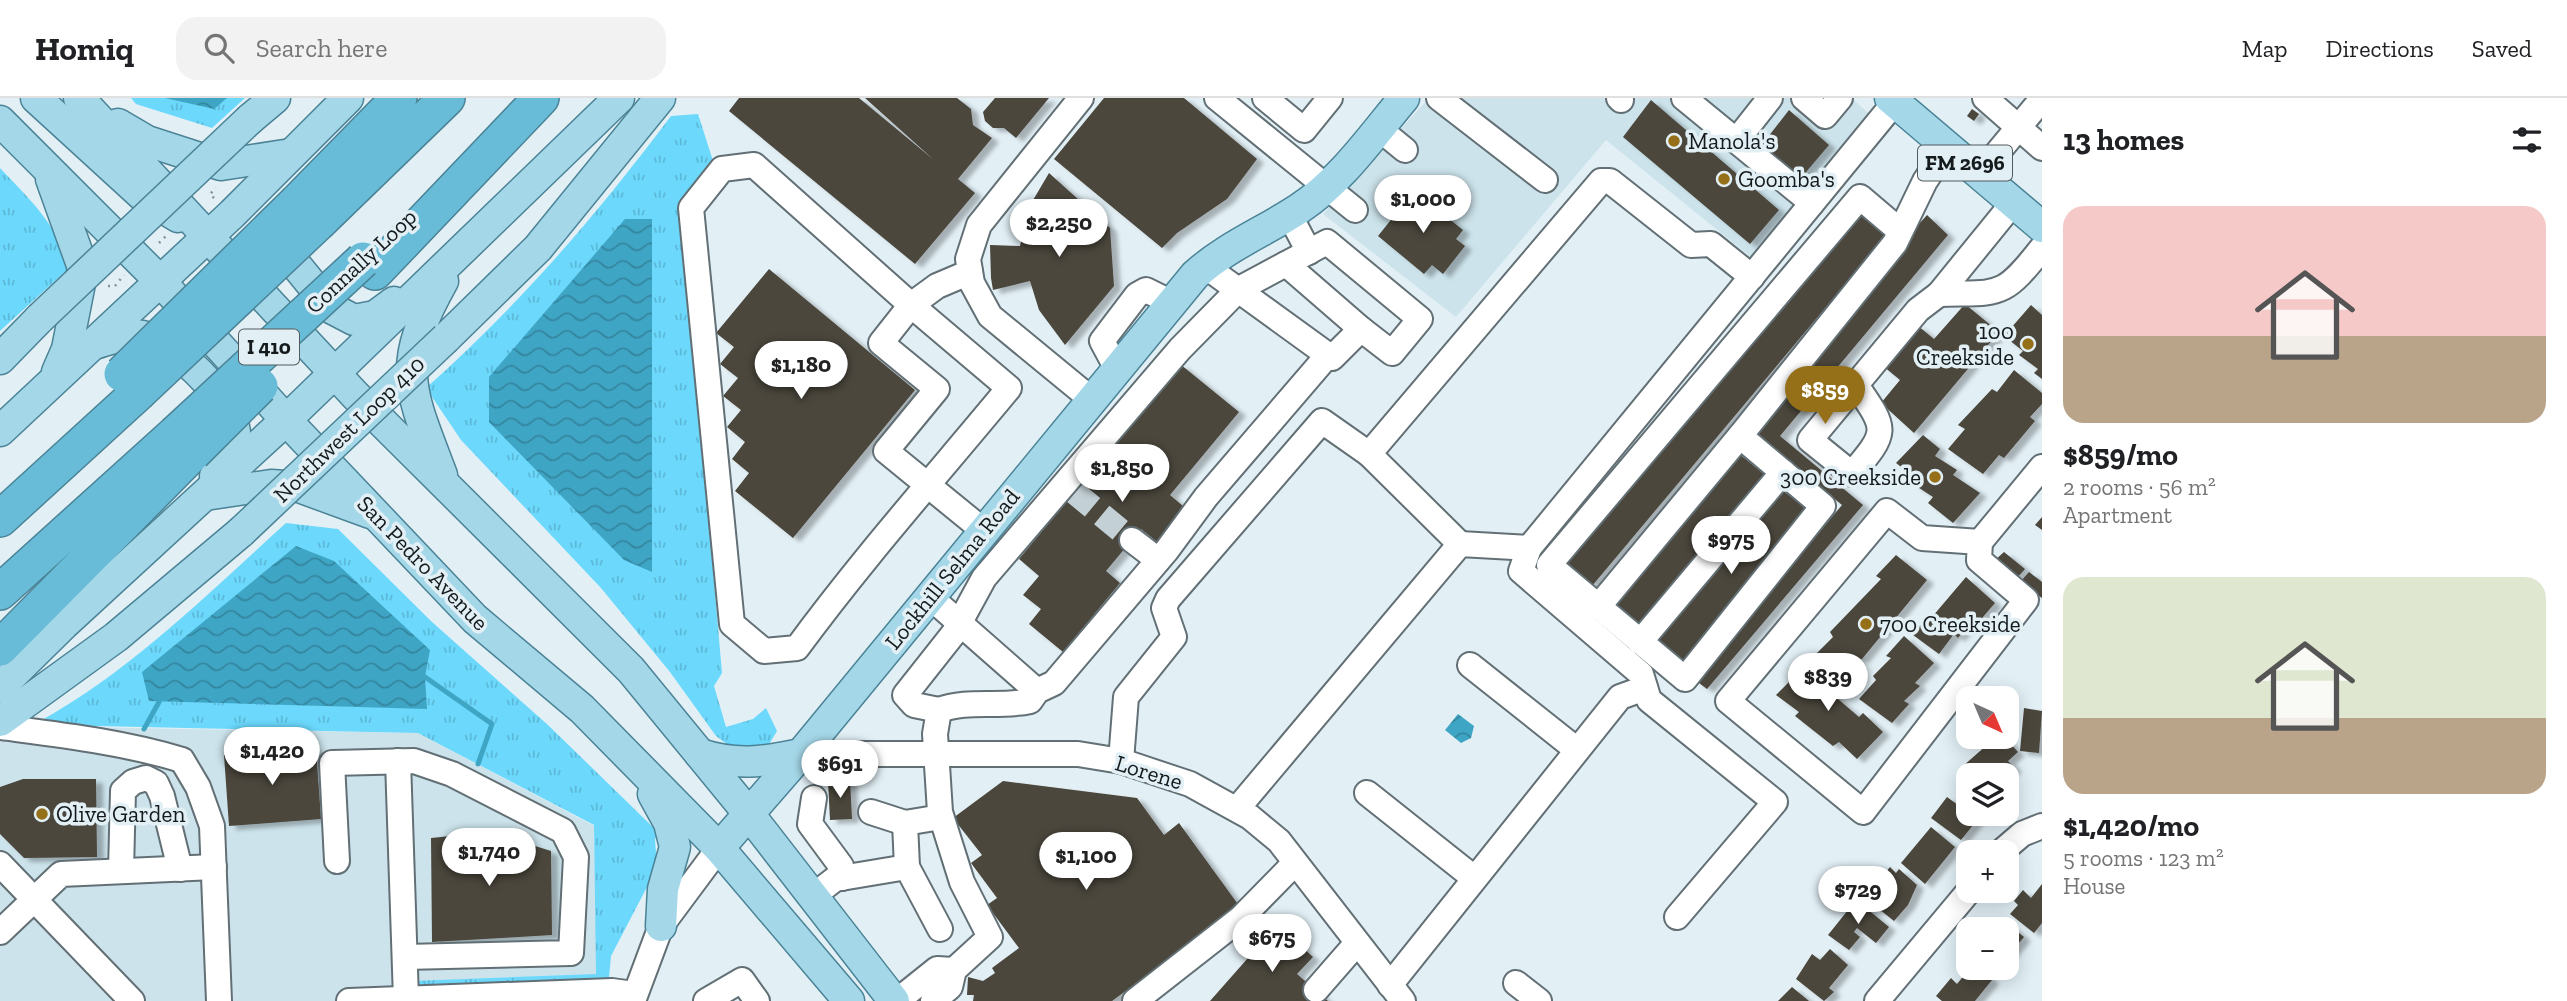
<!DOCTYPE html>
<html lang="en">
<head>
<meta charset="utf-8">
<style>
  body { margin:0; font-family:"Zilla Slab",serif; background:#f2f2f2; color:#202124; height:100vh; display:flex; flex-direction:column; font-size:26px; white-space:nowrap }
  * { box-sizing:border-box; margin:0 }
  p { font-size:23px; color:#757577 }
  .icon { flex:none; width:38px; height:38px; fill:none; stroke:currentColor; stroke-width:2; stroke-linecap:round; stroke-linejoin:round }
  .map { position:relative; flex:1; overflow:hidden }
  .panel { display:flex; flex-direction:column; background:#fff; width:525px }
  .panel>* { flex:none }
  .needle { width:46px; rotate:136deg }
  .controls { position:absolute; left:1956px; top:588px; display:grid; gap:14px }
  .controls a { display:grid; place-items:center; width:63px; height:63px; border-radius:14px; background:#fff; box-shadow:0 4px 18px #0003; font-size:35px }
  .price { position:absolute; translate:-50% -60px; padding:0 16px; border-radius:24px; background:#fff; color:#222; font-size:23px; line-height:46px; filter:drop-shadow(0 2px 4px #0008) }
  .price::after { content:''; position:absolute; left:50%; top:42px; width:21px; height:16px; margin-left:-10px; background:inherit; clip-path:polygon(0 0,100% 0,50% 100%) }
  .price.on { background:#957019; color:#fff }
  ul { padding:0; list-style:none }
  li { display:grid; align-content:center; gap:14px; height:371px; padding:0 21px }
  li span { display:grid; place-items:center; height:217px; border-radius:21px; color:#555 }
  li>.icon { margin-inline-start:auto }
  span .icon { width:126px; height:126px; fill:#fffc; stroke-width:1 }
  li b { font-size:30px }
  h2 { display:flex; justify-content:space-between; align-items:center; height:84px; padding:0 21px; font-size:30px }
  header { display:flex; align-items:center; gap:42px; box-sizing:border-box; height:98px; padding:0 35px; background:#fff; border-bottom:2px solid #e0e0e0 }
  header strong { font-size:33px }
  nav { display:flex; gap:38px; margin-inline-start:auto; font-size:24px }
  .search { width:490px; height:63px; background:#f2f2f2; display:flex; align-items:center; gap:18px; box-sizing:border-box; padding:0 24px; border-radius:21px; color:#757577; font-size:26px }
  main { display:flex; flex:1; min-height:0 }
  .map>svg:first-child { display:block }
</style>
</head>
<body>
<header>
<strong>Homiq</strong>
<div class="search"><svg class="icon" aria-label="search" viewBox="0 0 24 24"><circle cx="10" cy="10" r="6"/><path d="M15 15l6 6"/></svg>Search here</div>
<nav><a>Map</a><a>Directions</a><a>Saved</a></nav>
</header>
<main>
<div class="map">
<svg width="2042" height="903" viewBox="0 0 2042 903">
  <defs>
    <pattern id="grass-tufts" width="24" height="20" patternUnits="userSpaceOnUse" patternTransform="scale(1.75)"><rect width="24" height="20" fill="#6bd8fc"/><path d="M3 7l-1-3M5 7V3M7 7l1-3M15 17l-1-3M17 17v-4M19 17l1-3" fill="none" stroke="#5cb9d7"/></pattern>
    <pattern id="water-waves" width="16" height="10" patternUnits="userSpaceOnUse" patternTransform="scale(1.75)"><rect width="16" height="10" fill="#3fa5c5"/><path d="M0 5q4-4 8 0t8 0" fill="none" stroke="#34869f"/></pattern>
    <filter id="shadow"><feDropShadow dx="7" dy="4" stdDeviation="2" flood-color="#0004"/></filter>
  </defs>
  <rect width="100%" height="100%" fill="#e2f0f6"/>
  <!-- built -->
  <g fill="#cce3eb">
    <polygon points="1429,0 1852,0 1869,16 1752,160 1606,42 1456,219 1323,116"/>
    <polygon points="20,628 418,635 594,728 598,903 0,903 0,643"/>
  </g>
  <!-- grass -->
  <g fill="url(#grass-tufts)">
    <polygon points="131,0 245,0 212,30 136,6"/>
    <path d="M 698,16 L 714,66 L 681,107 L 722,575 L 714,588 L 726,629 L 753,621 L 766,610 L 777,633 L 768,648 L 735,652 L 716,638 L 670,574 L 601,490 L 461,342 L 426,290 C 522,204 594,120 671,18 Z"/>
    <path d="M 0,70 C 28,100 60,128 68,171 L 0,233 Z"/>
    <path d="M 286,425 L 338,431 L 432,524 L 548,627 L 659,735 L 655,741 L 656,755 L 661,758 L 659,766 L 611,858 L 609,880 L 413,889 L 413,883 L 596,876 L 594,727 L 418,635 L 50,627 L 42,622 C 133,571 210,494 286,425 Z"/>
  </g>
  <!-- water -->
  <g fill="url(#water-waves)">
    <polygon points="165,0 227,0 214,11"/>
    <polygon points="625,121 652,121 652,474 624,462 489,324 489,279"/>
    <polygon points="296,448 334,463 430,552 425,579 427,611 149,603 142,574"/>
    <polygon points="1458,616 1474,628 1471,640 1461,645 1445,632"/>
  </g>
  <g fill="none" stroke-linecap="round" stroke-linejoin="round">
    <!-- stream -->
    <g stroke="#3fa5c5" stroke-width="5">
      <polyline points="425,579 492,626 478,666"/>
      <polyline points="144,631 159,604"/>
    </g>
  </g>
  <!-- building -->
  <g fill="#4b463c" filter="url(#shadow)">
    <polygon points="739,0 859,0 934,62 865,0 957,0 971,11 973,27 992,40 958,81 975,95 915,166 729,13"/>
    <polygon points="995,0 1049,0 1016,40 1004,30 993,30 985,23 983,14"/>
    <polygon points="1104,0 1184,0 1257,61 1227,101 1177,135 1162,150 1054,61"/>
    <polygon points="1651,2 1779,112 1750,146 1623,39"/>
    <polygon points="1972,11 1979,16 1974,23 1967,18"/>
    <polygon points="1789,12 1829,47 1801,80 1761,48"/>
    <polygon points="1049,75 1110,130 1114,188 1065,247 1039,212 1030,183 993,192 991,180 990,147 1020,148 1029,109"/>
    <polygon points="1414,93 1463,132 1456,141 1465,148 1443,176 1432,167 1424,176 1378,138"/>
    <polygon points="1861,109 1889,134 1592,488 1562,464"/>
    <polygon points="1927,117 1948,137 1780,338 1863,407 1707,591 1695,582 1842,407 1752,333 1912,140 1910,136"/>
    <polygon points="769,171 915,292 793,440 735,393 749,375 732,361 745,344 727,329 741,312 723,298 738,280 720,266 734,249 716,235"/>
    <polygon points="1965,206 1999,234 1914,335 1881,305 1900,282 1883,268 1917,227 1934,241"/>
    <polygon points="2031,207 2042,217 2042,281 2034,275 2038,271 2019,257 2023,253 2004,238"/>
    <polygon points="1180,266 1239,314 1170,397 1190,414 1162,448 1141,431 1106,473 1120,485 1063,554 1029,526 1041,511 1023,497 1039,478 1019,461"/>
    <polygon points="2014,272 2042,295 2042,306 2030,319 2035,323 2004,360 1999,357 1983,376 1948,351 1965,331 1958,327 1992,291 1997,294"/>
    <polygon points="1923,337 1940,351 1935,358 1957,372 1953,377 1980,395 1953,425 1928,405 1933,399 1913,386 1917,381 1896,365"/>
    <polygon points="1737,354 1765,377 1640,526 1616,507"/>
    <polygon points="1781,391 1809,413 1680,566 1653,544"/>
    <polygon points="2042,419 2042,432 2035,427"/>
    <polygon points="2004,454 2025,471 2017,480 1994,463"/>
    <polygon points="1896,457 1927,482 1862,561 1855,560 1836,581 1811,561 1833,539 1830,534 1881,481 1876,478"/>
    <polygon points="2029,474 2042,484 2042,500 2020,484"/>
    <polygon points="1966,479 1995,505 1977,526 1972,522 1958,540 1954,536 1939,556 1913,537 1928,516 1932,519"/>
    <polygon points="1904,538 1934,565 1915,585 1920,588 1904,603 1909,606 1892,625 1859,601 1876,582 1873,578 1891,560 1886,558"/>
    <polygon points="1806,567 1829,585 1825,590 1859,619 1863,615 1883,634 1857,661 1839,644 1833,648 1795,618 1799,614 1776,597"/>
    <polygon points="2024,610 2042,613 2039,655 2020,653"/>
    <polygon points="1996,639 2004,639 2018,654 2008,663 2015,670 2007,677 1972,677 1963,668"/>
    <polygon points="316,650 321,721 229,728 224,657"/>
    <polygon points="23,681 96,681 97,759 24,760 0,736 0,689"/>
    <polygon points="850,682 852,721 830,722 828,683"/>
    <polygon points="1003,683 1137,700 1164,737 1179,725 1240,809 1112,903 973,903 974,897 967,897 968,879 983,883 995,875 992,870 1019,850 987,807 997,800 971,765 982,757 953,720"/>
    <polygon points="1969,693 1969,716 1978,721 1961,742 1931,720 1947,699 1958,707"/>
    <polygon points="1931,729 1955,749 1925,786 1901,765"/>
    <polygon points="490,734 551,753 552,837 432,844 431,740"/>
    <polygon points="1890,769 1896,775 1899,771 1917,787 1908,807 1894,823 1865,800"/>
    <polygon points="2042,786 2042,825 2034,835 2010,816 2018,807 2014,803 2023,792 2031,800"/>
    <polygon points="1856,802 1889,829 1876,845 1857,830 1854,834 1860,839 1849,852 1828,837"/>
    <polygon points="2002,821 2024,839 2007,859 2007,831 1993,831"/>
    <polygon points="1277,827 1313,859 1297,876 1328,903 1210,903"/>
    <polygon points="1830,851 1848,867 1829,890 1834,894 1824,903 1796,881 1812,856 1820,862"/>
    <polygon points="1970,870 1979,870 1992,882 1975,903 1942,903 1936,898 1951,880 1957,886"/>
    <polygon points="1792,889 1809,903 1778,903"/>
  </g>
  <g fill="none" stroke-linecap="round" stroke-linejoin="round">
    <!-- minor-tunnel -->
    <polyline stroke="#c3d0d5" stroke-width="24" stroke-dasharray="24 12" stroke-linecap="butt" points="1074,394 1132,442"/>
    <defs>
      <g id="minor">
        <polyline points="1081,0 979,127 968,161 972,185 990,218 1091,301"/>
        <polyline points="1217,0 1355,112"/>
        <polyline points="1265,0 1304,32 1330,0"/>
        <polyline points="1439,0 1545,82"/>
        <polyline points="1619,0 1621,2"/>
        <polyline points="1684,0 1812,105"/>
        <polyline points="1804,0 1825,18 1840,0"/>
        <polyline points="1985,0 2042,50"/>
        <polyline points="1378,30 1405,52"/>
        <polyline points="1737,42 1770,0"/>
        <polyline points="1979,77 2042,1"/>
        <polyline points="1289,116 1309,154"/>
        <polyline points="1900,133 1860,99 1549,467 1685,581 1823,408 1740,338 1895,145 1925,83 1947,50"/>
        <polyline points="1286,166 1361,231"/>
        <path d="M 970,174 L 937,188 L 911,207 L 1009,290 C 938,376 863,460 797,550 L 764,553 L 732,526 L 691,110 L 722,71 L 754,67 L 911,207 L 881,245 L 937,291 L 886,353 L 984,433"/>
        <path d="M 1939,196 C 2000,194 2001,202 2042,150"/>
        <polyline points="1117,271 1102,243 1137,197 1146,192 1172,205"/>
        <path d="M 1856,287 C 1888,333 1888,333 1852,376 L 1810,342 L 1918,212 L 1939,196 L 2013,105"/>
        <polyline points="1369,356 1460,446"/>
        <polyline points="1132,442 1158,462"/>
        <polyline points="1980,444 1922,440 1887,413 1728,603 1863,714 2026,502 1979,462 1980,444 2042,369"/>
        <polyline points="930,499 1037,593"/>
        <polyline points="1598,509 1740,338"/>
        <polyline points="1640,544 1783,374"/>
        <polyline points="1470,567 1577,652"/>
        <polyline points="939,612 914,607 905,597 954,535 984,480 1180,251 1239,191 1327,144 1420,221 1392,255 1361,231 1332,260 1205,168"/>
        <path d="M 0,629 C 61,637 123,644 182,662 L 198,689 L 212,728 L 219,903"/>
        <polyline points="801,656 1078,656 1121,663 1190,686 1250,719 1279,743 1403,903"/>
        <polyline points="398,663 406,901"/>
        <polyline points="1121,663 1126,599 1174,539 1164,510 1168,501 1322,323 1369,356 1601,83 1610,83 1691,147 1711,146 1752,179"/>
        <polyline points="1367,695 1474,780"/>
        <polyline points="814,700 810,726 841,768 842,780"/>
        <polyline points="1237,711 1460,446 1529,450"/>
        <polyline points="871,714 905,725"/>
        <polyline points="2001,754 2022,736 2042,728"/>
        <polyline points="337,763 332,665 414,663 452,676 563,733 576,759 571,855 405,859"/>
        <polyline points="0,766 132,903"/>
        <polyline points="121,773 123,693 133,684 146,680 156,685 162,698 180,771"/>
        <polyline points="813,798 835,781 907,769"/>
        <polyline points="1677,819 1775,704 1649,602 1641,576 1521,473 1529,450 1895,4"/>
        <polyline points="940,831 907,769 905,725 941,719"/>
        <polyline points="0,834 61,776 214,769"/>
        <polyline points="1516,885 1539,903"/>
        <polyline points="1390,887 1620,599 1645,590"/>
        <polyline points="1316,892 1357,845"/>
        <polyline points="349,903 612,893 634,896"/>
        <polyline points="633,903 661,828 719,750"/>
        <polyline points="706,903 742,882 757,903"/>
        <polyline points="897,903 937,871 954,872"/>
        <path d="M 933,903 L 950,889 L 954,872 L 990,839 L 962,784 L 940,714 L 935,636 L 939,612 C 968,601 1000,610 1030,603 L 1037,593 L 1054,585 L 1167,452 L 1206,399 L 1328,257"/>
        <polyline points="1135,903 1241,820 1294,766"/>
        <polyline points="1877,903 1969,793"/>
      </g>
      <g id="major">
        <polyline points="36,0 142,97 178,119"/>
        <polyline points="79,0 355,297 631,572 749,716 894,903"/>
        <polyline points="1890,0 2042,129"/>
        <polyline points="250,21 275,0"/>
        <polyline points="0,23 160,183 286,322 475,521 582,611 719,750 849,903"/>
        <polyline points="118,26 147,43 221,67 291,56"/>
        <polyline points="51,81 83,170 67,251 57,274"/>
        <polyline points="276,136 278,145 331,210 354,222 375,218 394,204"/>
        <polyline points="446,240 538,150 660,0"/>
        <path d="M 94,246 C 108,242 121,236 136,237 C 171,239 231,299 235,334 C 236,349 222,366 215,378"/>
        <polyline points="0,261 40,220"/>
        <polyline points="0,333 232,116 348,0"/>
        <path d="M 442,377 C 409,290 395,269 443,183"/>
        <polyline points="205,397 271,387 299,389 370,415"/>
        <polyline points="0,589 64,526 286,322 619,0"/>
        <polyline points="0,623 116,539 241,434"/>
        <path d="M 700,656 C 736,668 764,664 801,656"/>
        <polyline points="653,696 669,725 675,749 663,791 661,828"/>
        <path d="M 719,750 L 801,656 L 1195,177 C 1227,148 1264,134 1300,110 C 1341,83 1372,38 1404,0"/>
      </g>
      <g id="highway">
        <polyline points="297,104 399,0"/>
        <polyline points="320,123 447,0"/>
        <polyline points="375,174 541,0"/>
        <polyline points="0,421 138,295"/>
        <polyline points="0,494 175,336"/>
        <polyline points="0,550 193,355"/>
      </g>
    </defs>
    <!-- minor casing -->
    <use href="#minor" stroke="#626f74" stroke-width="28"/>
    <!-- major casing -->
    <use href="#major" stroke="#4b8396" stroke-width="33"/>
    <!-- highway casing -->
    <use href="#highway" stroke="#4b8396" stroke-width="38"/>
    <!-- path -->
    <g stroke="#879196" stroke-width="2.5" stroke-dasharray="2 5" stroke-linecap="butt">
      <polyline points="214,100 210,96 216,90"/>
      <polyline points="159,145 166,138"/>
      <polyline points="108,188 115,188 124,177"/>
    </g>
    <!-- minor -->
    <use href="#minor" stroke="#fff" stroke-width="24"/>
    <!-- major -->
    <use href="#major" stroke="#a4d7e8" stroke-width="30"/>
    <!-- highway -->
    <use href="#highway" stroke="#68bcd8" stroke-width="35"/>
    <defs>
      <g id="major-bridge">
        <polyline points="40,220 250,21"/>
        <polyline points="241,434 446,240"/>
      </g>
      <g id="highway-bridge">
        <polyline points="122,276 297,104"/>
        <polyline points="138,295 320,123"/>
        <polyline points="175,336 363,162"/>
        <polyline points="193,355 260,288"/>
      </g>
    </defs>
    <!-- major-bridge casing -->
    <use href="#major-bridge" stroke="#4b8396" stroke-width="33" stroke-linecap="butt"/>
    <!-- highway-bridge casing -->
    <use href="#highway-bridge" stroke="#4b8396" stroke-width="38" stroke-linecap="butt"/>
    <!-- major-bridge -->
    <use href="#major-bridge" stroke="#a4d7e8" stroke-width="30"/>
    <!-- highway-bridge -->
    <use href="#highway-bridge" stroke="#68bcd8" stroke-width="35"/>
  </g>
  <!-- markers -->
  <g fill="#957019" stroke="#e2f0f6" stroke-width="2.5">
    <circle cx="1674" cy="43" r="7"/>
    <circle cx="1724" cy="81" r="7"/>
    <circle cx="2028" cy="246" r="7"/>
    <circle cx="1935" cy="379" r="7"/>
    <circle cx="1866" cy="526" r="7"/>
    <circle cx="42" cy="716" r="7"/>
  </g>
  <g text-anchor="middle" stroke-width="7" stroke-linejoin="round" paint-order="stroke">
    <!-- shield labels -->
    <g fill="#e2f0f6" stroke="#525a5d" stroke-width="2">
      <rect x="1918" y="47.5" width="94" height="35" rx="5"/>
      <rect x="239" y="231.5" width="60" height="35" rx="5"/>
    </g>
    <g font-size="21" font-weight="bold" fill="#151a1c">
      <text x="1965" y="72">FM 2696</text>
      <text x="269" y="256">I 410</text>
    </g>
    <!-- poi labels -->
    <g font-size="23" fill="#151a1c" stroke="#e2f0f6" text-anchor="start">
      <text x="1688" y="51">Manola's</text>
      <text x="1738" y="89">Goomba's</text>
      <text x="2014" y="241" text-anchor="end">100<tspan x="2014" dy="26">Creekside</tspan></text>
      <text x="1921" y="387" text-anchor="end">300 Creekside</text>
      <text x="1880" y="534">700 Creekside</text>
      <text x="56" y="724">Olive Garden</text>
    </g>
    <!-- street labels -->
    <g font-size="23" fill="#151a1c" stroke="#e2f0f6">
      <text transform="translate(361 163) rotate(-43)" y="8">Connally Loop</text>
      <text transform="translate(349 331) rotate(-44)" y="8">Northwest Loop 410</text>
      <text transform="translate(423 465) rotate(46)" y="8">San Pedro Avenue</text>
      <text transform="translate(952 471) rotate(-51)" y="8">Lockhill Selma Road</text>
      <text transform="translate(1149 674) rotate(17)" y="8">Lorene</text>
    </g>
  </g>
</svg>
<div class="controls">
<a><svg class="needle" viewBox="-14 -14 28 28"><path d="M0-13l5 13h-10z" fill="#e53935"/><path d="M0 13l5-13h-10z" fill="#757577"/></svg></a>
<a><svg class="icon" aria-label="layers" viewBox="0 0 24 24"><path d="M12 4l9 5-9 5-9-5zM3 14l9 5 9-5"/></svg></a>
<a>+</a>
<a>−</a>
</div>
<b class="price" style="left:1423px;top:137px">$1,000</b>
<b class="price" style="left:1059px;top:161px">$2,250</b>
<b class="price" style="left:801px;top:303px">$1,180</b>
<b class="price on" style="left:1825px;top:328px">$859</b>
<b class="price" style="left:1122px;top:406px">$1,850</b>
<b class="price" style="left:1731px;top:478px">$975</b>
<b class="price" style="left:1828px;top:615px">$839</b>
<b class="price" style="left:272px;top:689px">$1,420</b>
<b class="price" style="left:840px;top:702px">$691</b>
<b class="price" style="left:489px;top:790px">$1,740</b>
<b class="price" style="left:1086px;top:794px">$1,100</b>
<b class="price" style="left:1858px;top:828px">$729</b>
<b class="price" style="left:1272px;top:876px">$675</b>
</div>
<section class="panel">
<h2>13 homes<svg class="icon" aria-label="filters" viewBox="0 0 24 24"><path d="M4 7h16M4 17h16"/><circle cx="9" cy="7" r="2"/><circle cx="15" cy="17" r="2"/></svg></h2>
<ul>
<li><span style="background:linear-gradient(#f6c9c9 60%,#b9a48a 0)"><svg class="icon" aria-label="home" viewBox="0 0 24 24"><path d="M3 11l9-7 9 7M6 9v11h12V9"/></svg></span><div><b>$859/mo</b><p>2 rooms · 56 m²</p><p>Apartment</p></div></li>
<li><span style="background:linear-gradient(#dfe7d0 65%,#b9a48a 0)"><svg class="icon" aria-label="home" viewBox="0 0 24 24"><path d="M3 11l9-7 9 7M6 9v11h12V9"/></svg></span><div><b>$1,420/mo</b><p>5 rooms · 123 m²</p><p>House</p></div></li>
</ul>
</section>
</main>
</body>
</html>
